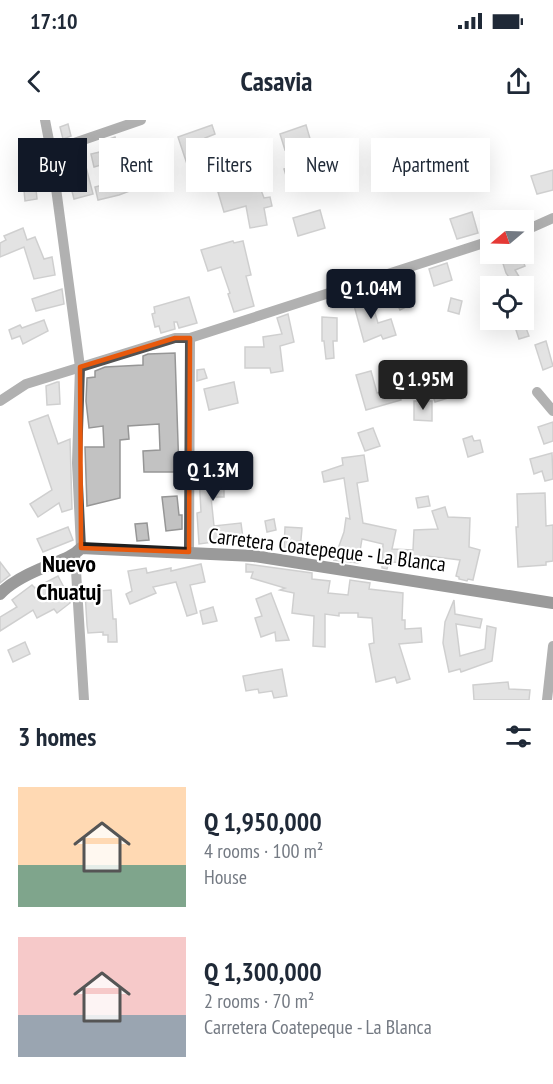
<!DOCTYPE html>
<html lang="en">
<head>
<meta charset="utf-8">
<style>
  body { margin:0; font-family:"PT Sans Narrow",sans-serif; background:#f2f2f3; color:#1f2937; height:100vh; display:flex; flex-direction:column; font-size:22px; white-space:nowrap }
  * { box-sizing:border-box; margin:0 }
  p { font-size:20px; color:#747a83 }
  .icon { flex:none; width:33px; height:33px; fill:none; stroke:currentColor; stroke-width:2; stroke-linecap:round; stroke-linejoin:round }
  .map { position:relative; height:580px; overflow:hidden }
  .details { display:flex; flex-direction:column; background:#fff; flex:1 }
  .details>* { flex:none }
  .hud { position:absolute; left:18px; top:18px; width:518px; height:54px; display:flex; gap:12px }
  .needle { width:39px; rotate:251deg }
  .buttons { position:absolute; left:480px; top:90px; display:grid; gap:12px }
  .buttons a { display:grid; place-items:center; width:54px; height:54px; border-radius:0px; background:#fff; box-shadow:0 6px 24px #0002; font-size:30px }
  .price { position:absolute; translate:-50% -51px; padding:0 14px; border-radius:6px; background:#111827; color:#fff; font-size:20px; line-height:39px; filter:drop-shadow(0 2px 3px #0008) }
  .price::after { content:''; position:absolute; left:50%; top:36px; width:18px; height:14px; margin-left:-9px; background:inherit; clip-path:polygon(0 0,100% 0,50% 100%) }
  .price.selected { background:#222; color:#fff }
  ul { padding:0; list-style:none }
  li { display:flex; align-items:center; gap:18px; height:150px; padding:0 18px }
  li span { display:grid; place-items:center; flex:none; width:168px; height:120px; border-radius:0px; color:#555 }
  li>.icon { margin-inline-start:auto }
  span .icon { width:72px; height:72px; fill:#fffc; stroke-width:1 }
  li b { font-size:26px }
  h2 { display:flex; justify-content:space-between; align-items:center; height:72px; padding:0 18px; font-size:26px }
  .tag { padding:0 21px; border-radius:0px; background:#fff; box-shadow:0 6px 24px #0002; font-size:21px; line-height:54px }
  .tag.selected { background:#111827; color:#fff }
  .status { display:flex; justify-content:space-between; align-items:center; height:42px; padding:0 30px; background:#fff; direction:ltr }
  .status svg { height:16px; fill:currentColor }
  header { display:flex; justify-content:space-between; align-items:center; height:78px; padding:0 18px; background:#fff; font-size:27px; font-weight:700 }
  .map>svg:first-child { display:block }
</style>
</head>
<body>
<div class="status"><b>17:10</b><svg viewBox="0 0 49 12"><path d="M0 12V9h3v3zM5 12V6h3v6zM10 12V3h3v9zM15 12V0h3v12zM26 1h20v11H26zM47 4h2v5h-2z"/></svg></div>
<header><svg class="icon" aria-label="back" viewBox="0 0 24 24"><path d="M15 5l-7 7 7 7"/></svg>Casavia<svg class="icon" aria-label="share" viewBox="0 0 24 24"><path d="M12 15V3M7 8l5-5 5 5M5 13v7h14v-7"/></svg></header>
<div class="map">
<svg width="553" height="580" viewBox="0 0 553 580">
  <rect width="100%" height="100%" fill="#fff"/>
  <!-- building -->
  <g fill="#c2c2c2" stroke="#969696" stroke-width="1.5">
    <polygon points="68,4 71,16 63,19 60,7"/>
    <polygon points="212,5 215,14 205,18 209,29 199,32 202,42 188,47 178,17"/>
    <polygon points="306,5 311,22 285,30 280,14"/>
    <polygon points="115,17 119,34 105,37 101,22"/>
    <polygon points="100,32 104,44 94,47 91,34"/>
    <polygon points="442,32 445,44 432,47 429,35"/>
    <polygon points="327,37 332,54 289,65 284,49"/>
    <polygon points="37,41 40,66 28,67 24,42"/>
    <polygon points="252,46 264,78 270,77 272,86 264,88 267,105 250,108 246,86 224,92 218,72 243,65 238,51"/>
    <polygon points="86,47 93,74 74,79 67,52"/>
    <polygon points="139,49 145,65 119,75 98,80 95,67 114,62 113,59"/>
    <polygon points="553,50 553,70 537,74 531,56"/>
    <polygon points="36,69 37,79 25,81 24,70"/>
    <polygon points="320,90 325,108 298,116 293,98"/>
    <polygon points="472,92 478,113 457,119 450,99"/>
    <polygon points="23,108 27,120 35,117 44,139 52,137 55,155 34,159 24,127 0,137 0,123 6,120 4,116"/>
    <polygon points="233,121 234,123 243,121 251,155 246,156 254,186 234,192 228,174 230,173 221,147 208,151 201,130"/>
    <polygon points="500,134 520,134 525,146 515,150 523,163 515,166 506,153"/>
    <polygon points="447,143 452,160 434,166 429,149"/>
    <polygon points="62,169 64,184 36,191 32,179"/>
    <polygon points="408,170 414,183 400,190 394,177"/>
    <polygon points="369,173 378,203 391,199 396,215 383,219 381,215 364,222 352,178"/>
    <polygon points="189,177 197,203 179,208 177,202 174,202 175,209 161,213 159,206 155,207 152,194 155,193 154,187"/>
    <polygon points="451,178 462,181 459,194 448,191"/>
    <polygon points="288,194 294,222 280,226 283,251 271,253 270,248 245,248 245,227 264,227 263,217 282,214 277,198"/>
    <polygon points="322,197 337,198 337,221 333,221 334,238 326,239 324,221 322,221"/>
    <polygon points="44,200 48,211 23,224 20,216 12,219 9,210 20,205 22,208"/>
    <polygon points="523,200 529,216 519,219 514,204"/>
    <polygon points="546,221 553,246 543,250 535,225"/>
    <polygon points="175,233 179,352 144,352 143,331 160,330 159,304 128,306 129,319 120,320 120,378 87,386 85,327 104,327 103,306 89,308 86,281 87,258 95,257 95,251 105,247 143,245 143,236 148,234"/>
    <polygon points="204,249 207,258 197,261 197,250"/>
    <polygon points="371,251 377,273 398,267 401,280 366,290 356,255"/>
    <polygon points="457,261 461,274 435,282 431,270"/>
    <polygon points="57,262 59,262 60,284 47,285 46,266"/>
    <polygon points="234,262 238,283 209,290 204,269"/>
    <polygon points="414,281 432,281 432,301 414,300"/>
    <polygon points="48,295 58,324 70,319 72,389 62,392 59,383 38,397 30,384 52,370 29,302"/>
    <polygon points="553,302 553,321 544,324 538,307"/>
    <polygon points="373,308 380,326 365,331 358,313"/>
    <polygon points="472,316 474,321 480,320 483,332 468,337 463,319"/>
    <polygon points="207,333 208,342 227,341 228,358 224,358 224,377 211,377 214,406 241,403 243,418 199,424 197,393 201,392 198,334"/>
    <polygon points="552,333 553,359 545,361 542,351 534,354 530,339"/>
    <polygon points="364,335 368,361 357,363 363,403 396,410 392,429 413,430 414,410 438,409 432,391 445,387 448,397 470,398 469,427 480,430 473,460 468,459 467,461 459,459 459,457 456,456 460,440 427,436 428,447 415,448 414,443 389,442 387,449 382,448 383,424 362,419 358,443 334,440 344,412 346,398 350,399 344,358 324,362 322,352 343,345 342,338"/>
    <polygon points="545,373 546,406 553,405 553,441 546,442 546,445 518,447 516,407 518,407 517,374"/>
    <polygon points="177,376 179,395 182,395 182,409 166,411 162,377"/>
    <polygon points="428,376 430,386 418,388 416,378"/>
    <polygon points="274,399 276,410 267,412 265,401"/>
    <polygon points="147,403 149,420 137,421 135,404"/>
    <polygon points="68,407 73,420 43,432 37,419"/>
    <polygon points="285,407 302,408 300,431 284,430"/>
    <polygon points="0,442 10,455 0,463"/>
    <polygon points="201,444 205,462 190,465 197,493 187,496 176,462 153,467 156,473 130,484 126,474 132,471 128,451 146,448 147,453 171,448 171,451"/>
    <polygon points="246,444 312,453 312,459 330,461 328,473 348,475 350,460 370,463 369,469 403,473 402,500 405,500 405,509 421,508 422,522 399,524 410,559 397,563 395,557 376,562 369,524 374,523 372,498 358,497 358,493 339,493 339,496 325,494 325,527 313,526 314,496 292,493 294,473 280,470 285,468 251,458 253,452 246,452"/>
    <polygon points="58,456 70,479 70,483 57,493 54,489 37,498 33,490 0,511 0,497 17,487 12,480 32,465 35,468"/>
    <polygon points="111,470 113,499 116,499 117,522 108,522 108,515 103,515 103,512 88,513 87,505 85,472"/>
    <polygon points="271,473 289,520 276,521 275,512 261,517 255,498 262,496 256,479"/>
    <polygon points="454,480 455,494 482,499 480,508 456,504 460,536 485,529 487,506 496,508 492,541 461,552 460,549 449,552 443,523 445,502"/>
    <polygon points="213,487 217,501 203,504 200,491"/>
    <polygon points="25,522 30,534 13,542 8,530"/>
    <polygon points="282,549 287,576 274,578 272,571 259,573 258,569 246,571 243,556"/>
    <polygon points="508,562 509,569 530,570 529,580 474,580 473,565"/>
  </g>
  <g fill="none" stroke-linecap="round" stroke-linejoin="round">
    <!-- minor -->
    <g stroke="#525252" stroke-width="10">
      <polyline points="45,0 51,31 80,247 77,343 81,428"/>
      <polyline points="51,31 141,0"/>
      <polyline points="524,111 553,98"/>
      <polyline points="537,272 553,291"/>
      <polyline points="0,281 26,264 175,218 190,218 490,121"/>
      <polyline points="189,432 190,218"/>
      <polyline points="75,435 84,580"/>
      <polyline points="547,580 553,526"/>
    </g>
    <!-- secondary -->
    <path stroke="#1f1f1f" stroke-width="12" d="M 0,474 C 10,463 26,455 40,449 C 54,442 71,439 81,428 L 254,436 L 553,483"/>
  </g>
  <!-- marked area -->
  <path d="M0 0H553V580H0ZM 175,218 L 190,218 L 189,432 L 81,428 L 80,247 Z" fill="#fff" fill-opacity=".55" fill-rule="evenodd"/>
  <path fill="none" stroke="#e8590c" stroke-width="4.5" stroke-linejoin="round" d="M 175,218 L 190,218 L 189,432 L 81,428 L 80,247 Z"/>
  <g text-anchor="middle" stroke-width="4.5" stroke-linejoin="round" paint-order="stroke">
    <!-- street labels -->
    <g font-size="21" fill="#000" stroke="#fff">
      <text transform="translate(327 430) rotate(7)" y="7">Carretera Coatepeque - La Blanca</text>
    </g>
    <!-- quarter labels -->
    <g font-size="24" font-weight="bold" fill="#000" stroke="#fff">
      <text x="69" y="452">Nuevo<tspan x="69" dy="28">Chuatuj</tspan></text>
    </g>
  </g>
</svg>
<div class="buttons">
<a><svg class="needle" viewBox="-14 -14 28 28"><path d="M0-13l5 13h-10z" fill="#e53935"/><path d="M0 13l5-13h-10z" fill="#747a83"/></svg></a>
<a><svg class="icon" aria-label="locate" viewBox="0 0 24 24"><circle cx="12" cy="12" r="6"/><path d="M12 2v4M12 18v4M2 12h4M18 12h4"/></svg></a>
</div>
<b class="price" style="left:371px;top:200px">Q 1.04M</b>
<b class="price selected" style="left:423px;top:291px">Q 1.95M</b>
<b class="price" style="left:213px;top:382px">Q 1.3M</b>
<div class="hud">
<a class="tag selected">Buy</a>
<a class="tag">Rent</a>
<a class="tag">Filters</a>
<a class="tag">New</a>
<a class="tag">Apartment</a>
</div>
</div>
<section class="details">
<h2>3 homes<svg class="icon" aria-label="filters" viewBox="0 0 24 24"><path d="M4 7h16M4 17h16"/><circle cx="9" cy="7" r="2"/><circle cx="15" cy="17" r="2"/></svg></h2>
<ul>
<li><span style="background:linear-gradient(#ffd9b3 65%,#7fa58c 0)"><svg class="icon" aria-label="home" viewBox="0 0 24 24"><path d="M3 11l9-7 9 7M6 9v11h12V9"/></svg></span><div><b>Q 1,950,000</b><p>4 rooms · 100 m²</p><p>House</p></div></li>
<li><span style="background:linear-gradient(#f6c9c9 65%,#9aa5b1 0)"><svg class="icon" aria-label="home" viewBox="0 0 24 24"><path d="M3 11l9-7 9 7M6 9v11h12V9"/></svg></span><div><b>Q 1,300,000</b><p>2 rooms · 70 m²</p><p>Carretera Coatepeque - La Blanca</p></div></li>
</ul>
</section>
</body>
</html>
